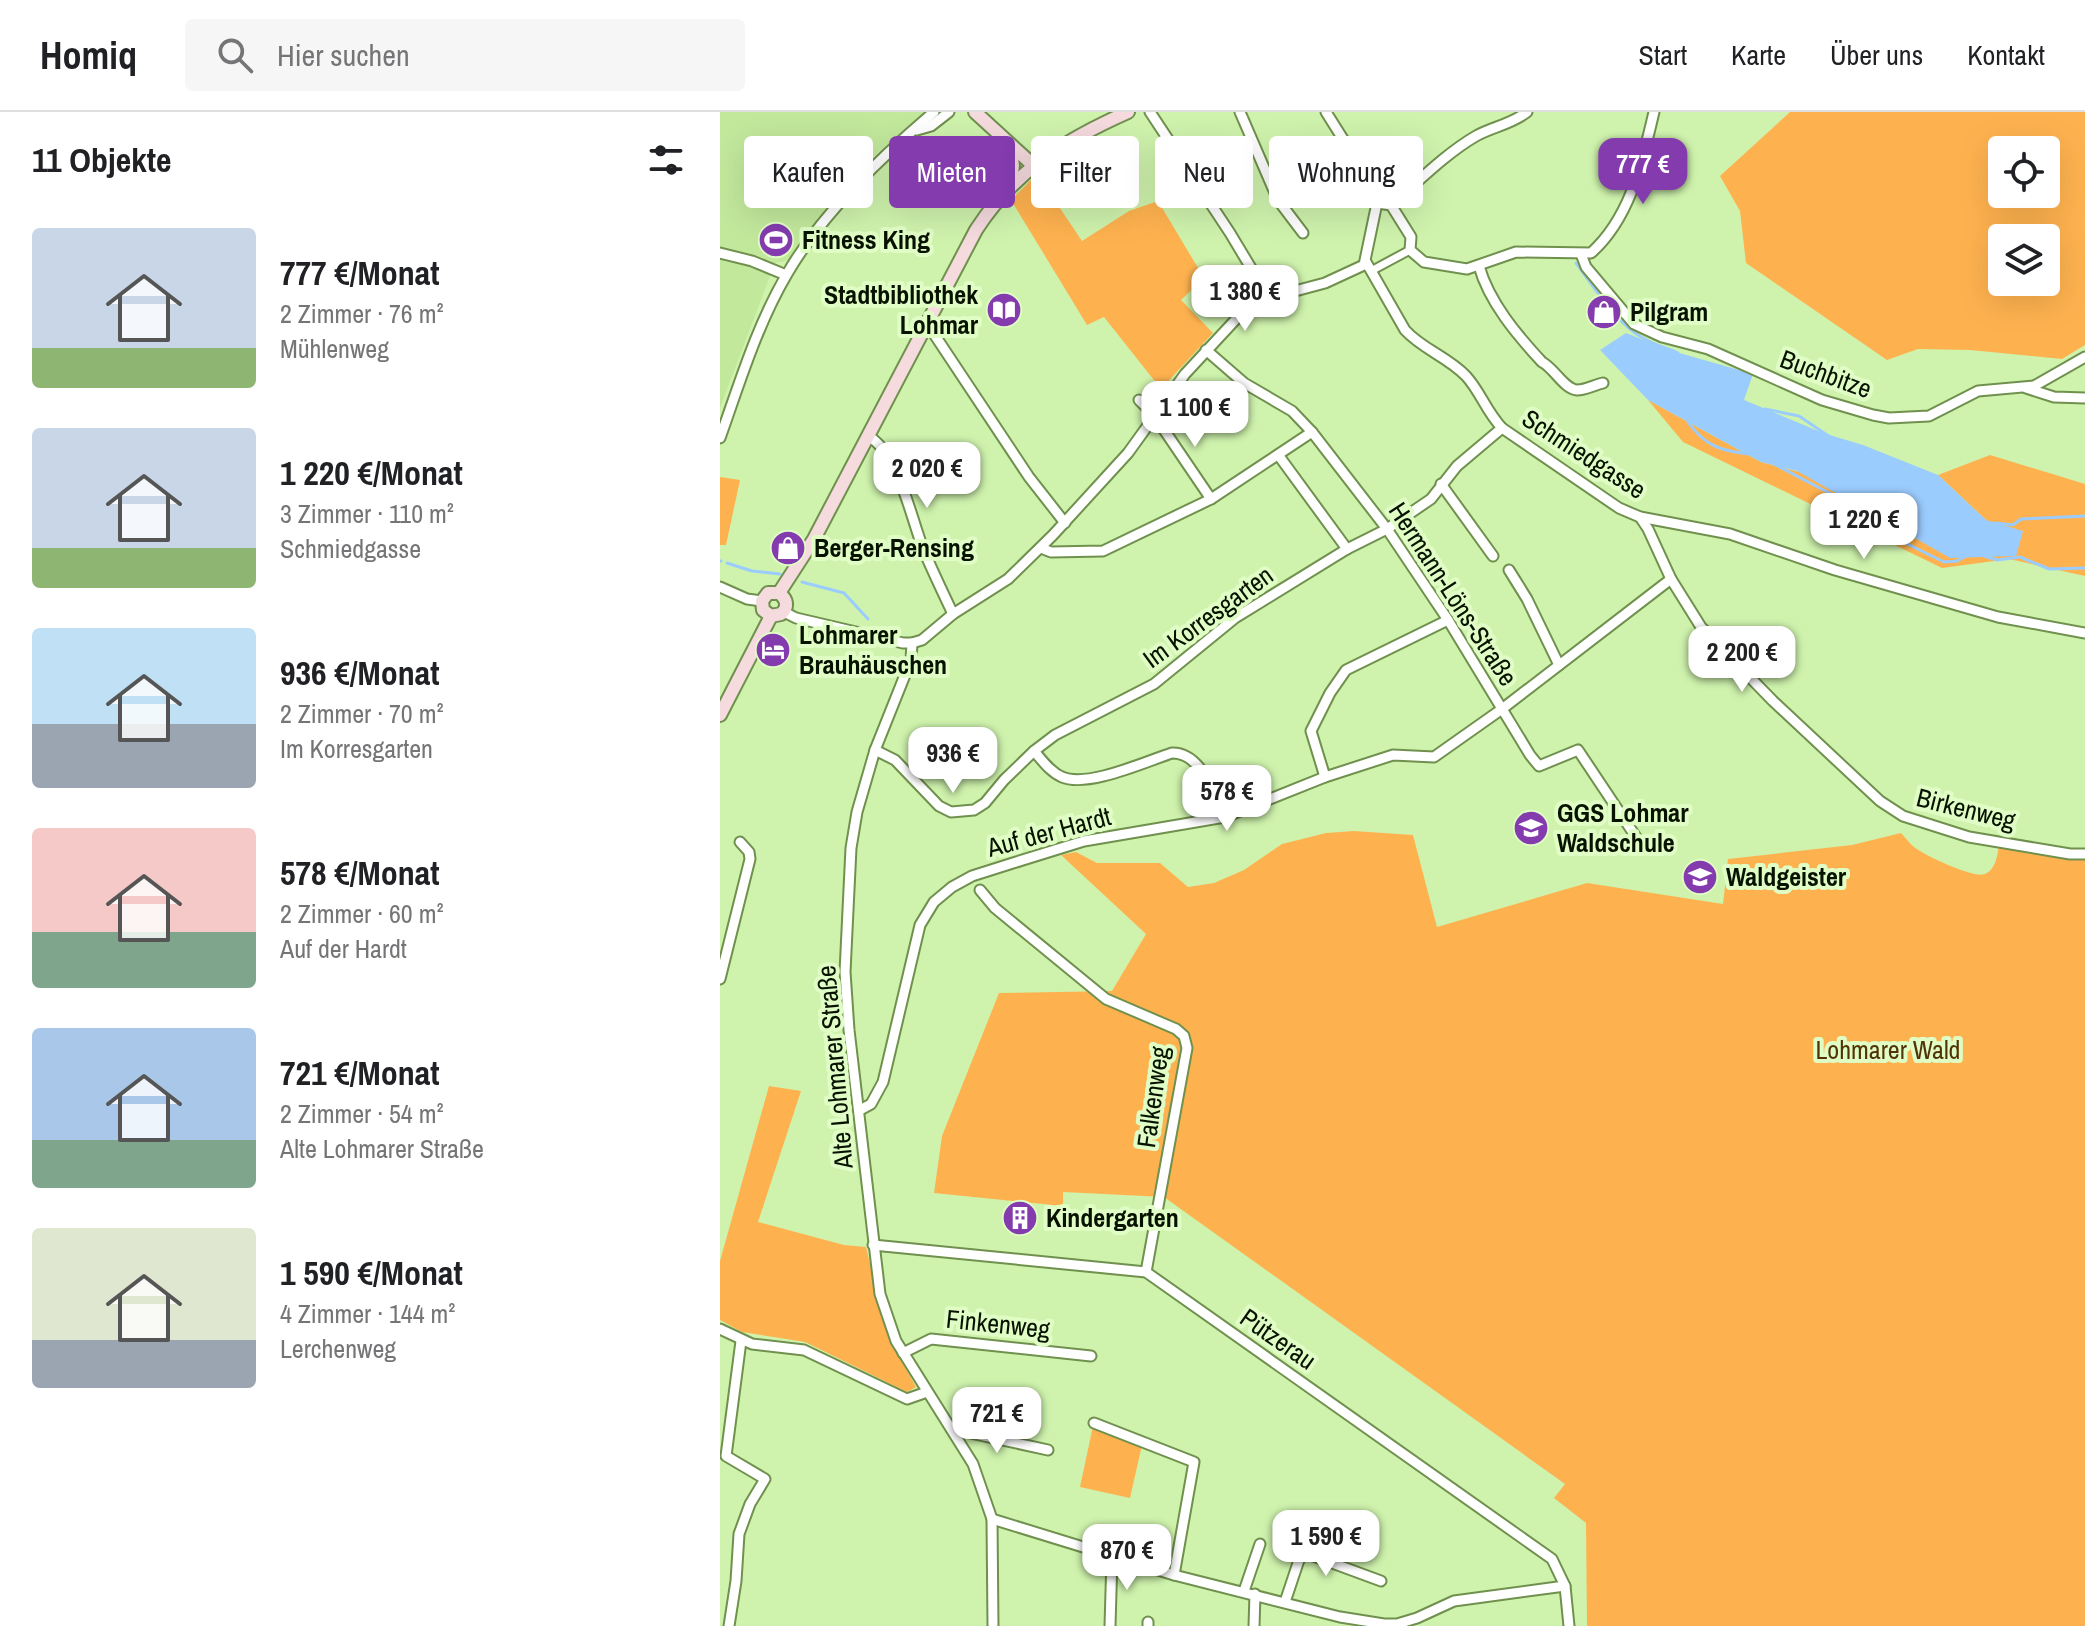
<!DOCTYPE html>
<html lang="de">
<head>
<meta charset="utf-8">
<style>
  body { margin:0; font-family:"Archivo Narrow",sans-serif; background:#f6f6f6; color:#202124; height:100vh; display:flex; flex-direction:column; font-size:30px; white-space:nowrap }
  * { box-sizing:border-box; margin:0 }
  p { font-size:26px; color:#757577 }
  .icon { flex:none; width:44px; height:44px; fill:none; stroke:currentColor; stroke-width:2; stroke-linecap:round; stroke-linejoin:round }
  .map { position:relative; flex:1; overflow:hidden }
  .drawer { display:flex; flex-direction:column; background:#fff; width:720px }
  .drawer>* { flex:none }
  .banner { position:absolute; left:24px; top:24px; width:760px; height:72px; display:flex; gap:16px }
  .controls { position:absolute; left:1268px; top:24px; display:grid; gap:16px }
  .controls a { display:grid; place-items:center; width:72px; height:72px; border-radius:8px; background:#fff; box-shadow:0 8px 32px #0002; font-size:40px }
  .price { position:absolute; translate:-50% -68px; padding:0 18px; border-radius:16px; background:#fff; color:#222; font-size:26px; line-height:52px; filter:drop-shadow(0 2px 4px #0008) }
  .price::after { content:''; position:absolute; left:50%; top:48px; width:24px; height:18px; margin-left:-12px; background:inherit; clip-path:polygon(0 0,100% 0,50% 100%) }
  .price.selected { background:#833bae; color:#fff }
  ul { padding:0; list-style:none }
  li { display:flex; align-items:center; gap:24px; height:200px; padding:0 32px }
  li span { display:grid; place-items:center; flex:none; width:224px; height:160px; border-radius:8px; color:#555 }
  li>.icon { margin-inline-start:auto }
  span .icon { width:96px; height:96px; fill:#fffc; stroke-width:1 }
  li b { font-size:34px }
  h2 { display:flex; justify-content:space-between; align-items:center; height:96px; padding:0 32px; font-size:34px }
  .tag { padding:0 28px; border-radius:8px; background:#fff; box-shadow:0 8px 32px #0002; font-size:28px; line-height:72px }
  .tag.selected { background:#833bae; color:#fff }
  header { display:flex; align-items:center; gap:48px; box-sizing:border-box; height:112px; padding:0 40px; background:#fff; border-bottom:2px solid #e0e0e0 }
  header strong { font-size:38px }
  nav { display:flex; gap:44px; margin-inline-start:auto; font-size:28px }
  .search { width:560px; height:72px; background:#f6f6f6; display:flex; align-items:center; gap:20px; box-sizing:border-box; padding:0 28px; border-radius:8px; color:#757577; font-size:30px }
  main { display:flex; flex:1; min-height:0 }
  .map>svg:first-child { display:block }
</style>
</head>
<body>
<header>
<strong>Homiq</strong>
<div class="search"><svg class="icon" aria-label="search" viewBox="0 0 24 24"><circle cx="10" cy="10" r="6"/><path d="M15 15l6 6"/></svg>Hier suchen</div>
<nav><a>Start</a><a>Karte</a><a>Über uns</a><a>Kontakt</a></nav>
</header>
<main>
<section class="drawer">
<h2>11 Objekte<svg class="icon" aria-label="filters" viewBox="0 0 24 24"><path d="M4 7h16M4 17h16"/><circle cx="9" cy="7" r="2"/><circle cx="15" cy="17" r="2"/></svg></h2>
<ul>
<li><span style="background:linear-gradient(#c9d6e8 75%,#8fb573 0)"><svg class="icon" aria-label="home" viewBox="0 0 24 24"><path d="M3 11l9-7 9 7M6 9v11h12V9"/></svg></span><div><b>777 €/Monat</b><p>2 Zimmer · 76 m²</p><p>Mühlenweg</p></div></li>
<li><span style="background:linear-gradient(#c9d6e8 75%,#8fb573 0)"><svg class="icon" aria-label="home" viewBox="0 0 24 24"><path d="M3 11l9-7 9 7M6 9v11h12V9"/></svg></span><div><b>1 220 €/Monat</b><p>3 Zimmer · 110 m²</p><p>Schmiedgasse</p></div></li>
<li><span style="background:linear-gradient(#bfe0f5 60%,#9aa5b1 0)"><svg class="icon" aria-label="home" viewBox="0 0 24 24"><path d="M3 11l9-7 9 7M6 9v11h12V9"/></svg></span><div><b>936 €/Monat</b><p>2 Zimmer · 70 m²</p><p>Im Korresgarten</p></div></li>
<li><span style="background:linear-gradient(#f6c9c9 65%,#7fa58c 0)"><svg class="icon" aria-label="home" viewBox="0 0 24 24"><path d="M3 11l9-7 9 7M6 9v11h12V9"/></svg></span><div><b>578 €/Monat</b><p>2 Zimmer · 60 m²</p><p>Auf der Hardt</p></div></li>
<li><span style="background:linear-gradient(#a9c7e8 70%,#7fa58c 0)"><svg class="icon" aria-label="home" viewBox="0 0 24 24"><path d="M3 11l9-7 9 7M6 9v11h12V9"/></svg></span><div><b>721 €/Monat</b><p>2 Zimmer · 54 m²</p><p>Alte Lohmarer Straße</p></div></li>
<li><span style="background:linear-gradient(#dfe7d0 70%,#9aa5b1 0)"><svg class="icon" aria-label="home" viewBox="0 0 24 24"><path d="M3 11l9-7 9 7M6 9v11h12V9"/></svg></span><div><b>1 590 €/Monat</b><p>4 Zimmer · 144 m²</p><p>Lerchenweg</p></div></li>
</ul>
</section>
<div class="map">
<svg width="1365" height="1514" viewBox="0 0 1365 1514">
  <rect width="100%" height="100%" fill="#cff3ad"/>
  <!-- built -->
  <polygon fill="#c2e89c" points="0,0 204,0 140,56 109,92 75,142 66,149 55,151 0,296"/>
  <!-- green -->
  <g fill="#feb24f" fill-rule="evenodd">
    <path d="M 1070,0 L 1365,0 L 1365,233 L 1342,247 L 1250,238 L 1198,237 L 1167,248 L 1026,151 L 1020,99 L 1000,64 ZM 1282,38 L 1326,38 L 1326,82 L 1282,82 ZM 1282,126 L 1326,126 L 1326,170 L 1282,170 Z"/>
    <polygon points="317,62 362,129 409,99 438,89 484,166 461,188 493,221 441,277 384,205 367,213 291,88"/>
    <polygon points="928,288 1041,350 1266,408 1218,363 1270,343 1365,372 1365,464 1289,447 1222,456 963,330"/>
    <polygon points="0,365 20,368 6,433 0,433"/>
    <path d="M 634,719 L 693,723 L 717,815 L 867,771 L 1003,792 L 1008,747 L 1132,733 L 1181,721 C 1185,725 1189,731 1194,735 C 1204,743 1254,767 1265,762 C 1276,757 1277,744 1279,734 L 1329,744 L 1365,746 L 1365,1514 L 867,1514 L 866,1411 L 834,1386 L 845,1372 L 444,1085 L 343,1080 L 343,1094 L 214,1081 L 222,1024 L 279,881 L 392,879 L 426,822 L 341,743 L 356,740 L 377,751 L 440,751 L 468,775 L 494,771 L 524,758 L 562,732 L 606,721 Z"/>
    <polygon points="49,974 81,979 38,1110 124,1133 146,1135 164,1211 172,1232 196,1275 187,1280 85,1230 22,1220 0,1208 0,1149"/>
    <polygon points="373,1314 422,1333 410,1386 360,1375"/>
  </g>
  <!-- water -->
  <polygon fill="#9bccfe" points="906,221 949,238 1033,262 1024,288 1103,321 1143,333 1218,363 1266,408 1303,419 1296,444 1230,446 1077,359 1041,350 928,288 880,238"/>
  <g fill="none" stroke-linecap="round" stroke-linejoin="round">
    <!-- stream -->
    <g stroke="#9bccfe" stroke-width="3">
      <path d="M 856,151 C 875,176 895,210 923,226 C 934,233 947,236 958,241"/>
      <polyline points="1045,297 1079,304 1110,325"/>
      <path d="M 968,310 C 985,334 1001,339 1029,342"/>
      <polyline points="1054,352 1134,394 1161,419 1224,450 1237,449 1246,444"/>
      <polyline points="1275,411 1293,413 1301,407 1365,404"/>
      <polyline points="1264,444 1277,448 1300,445 1329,457 1365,456"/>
      <polyline points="0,449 1,449"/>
      <polyline points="7,451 32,459 60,462"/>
      <polyline points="82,470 124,481 148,507"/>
    </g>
    <defs>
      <polyline id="pedestrian" points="651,159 690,138"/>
      <g id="minor">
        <polyline points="430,0 510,121 549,186"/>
        <polyline points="520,0 558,88 583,121"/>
        <polyline points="197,18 211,14 229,0"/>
        <path d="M 657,91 L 671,93 L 691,125 L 690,138 L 704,150 L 747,157 L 796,140 L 871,141 C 911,105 922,50 934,0"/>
        <path d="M 671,93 C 698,70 725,42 756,24 C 772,15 792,12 807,0"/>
        <polyline points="0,141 32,149 66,163"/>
        <polyline points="861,142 866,155 914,212 942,225 988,237 1102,288 1153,303 1169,306 1209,304 1258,279 1314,274 1365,245"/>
        <path d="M 646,150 L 685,218 C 702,237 728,245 746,264 C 760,279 766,299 782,316 L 899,396 L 920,405 L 1010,422 L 1115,458 L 1278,505 L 1365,521"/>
        <path d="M 759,154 C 769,190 797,223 822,250 C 834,256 844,277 857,278 C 866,278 874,273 883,271"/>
        <polyline points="204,216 212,219 309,365 345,411"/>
        <polyline points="486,238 524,271 572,299 592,320 667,417 728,508 810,643 819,654 858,638 922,734"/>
        <polyline points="1306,276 1334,285 1365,286"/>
        <polyline points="419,288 434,303 491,387"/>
        <path d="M 148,324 C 179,341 191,407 204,439 C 213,460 223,481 233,502"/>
        <path d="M 0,326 C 20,270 37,213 67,162 C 101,103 162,44 214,0"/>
        <polyline points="559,344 627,437"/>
        <polyline points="721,372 773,444"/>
        <polyline points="920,405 928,417 951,467 981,515 1053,589 1160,689 1183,704 1249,725 1350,742 1365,742"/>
        <polyline points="321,436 331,440 383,439 491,387 592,320"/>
        <polyline points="789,458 807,487 839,553"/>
        <polyline points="0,475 27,487 42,489"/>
        <polyline points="64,500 76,506 183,531 192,531 202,528 233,502 288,467 333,423 408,341 465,262 518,205 549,186 605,171 644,153 657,91 655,78 606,0"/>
        <polyline points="192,531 191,548 155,638 137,700 131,736 125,860 129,918 160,1182 176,1229 253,1352 272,1407 273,1514"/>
        <polyline points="155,638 175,648 219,694 231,700 254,698 265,691 284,668 314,639 335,623 434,572 515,506 627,437 667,417 711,387 737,354 782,316"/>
        <path d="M 314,639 C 322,648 330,660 342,665 C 368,676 424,650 452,641 C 481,640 494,682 505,705"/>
        <polyline points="605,665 591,619 610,581 626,558 728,508"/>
        <polyline points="260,778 275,796 386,887 456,917 464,924 467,936 426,1160"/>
        <polyline points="0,867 30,747 29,740 20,730"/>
        <polyline points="140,998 151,992 163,970 200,813 214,790 232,775 252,764 293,751 364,729 505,705 605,665 673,643 714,645 782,597 951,467"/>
        <polyline points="153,1133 426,1160 832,1447 845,1474 849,1514"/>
        <polyline points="0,1217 32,1232 84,1238 187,1287 207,1280"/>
        <polyline points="183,1241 211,1227 371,1244"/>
        <polyline points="374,1311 474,1350 454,1463"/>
        <polyline points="232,1317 328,1338"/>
        <polyline points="272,1407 454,1463 620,1505 664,1512 677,1512 697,1506 734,1489 845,1474"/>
        <polyline points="524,1479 540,1432"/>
        <polyline points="565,1490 579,1448 585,1441 661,1469"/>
        <polyline points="9,1514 16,1469 19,1422 30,1392 45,1367 6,1344 21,1229"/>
        <polyline points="390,1514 392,1445"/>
        <polyline points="428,1514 428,1510"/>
        <polyline points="534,1514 535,1482"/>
      </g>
      <g id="secondary">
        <polyline points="255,0 314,54"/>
        <path d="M 285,77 C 293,61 297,51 287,35"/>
        <path d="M 59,481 L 94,427 L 256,118 C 294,59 345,28 408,0"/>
        <polyline points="51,504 43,498 42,489 48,481 59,481"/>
        <path d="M 51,504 L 61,502 C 69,495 67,487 59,481"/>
        <polyline points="0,603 51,504"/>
      </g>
    </defs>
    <!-- pedestrian casing -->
    <use href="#pedestrian" stroke="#70904e" stroke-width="11"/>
    <!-- minor casing -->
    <use href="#minor" stroke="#70904e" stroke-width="13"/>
    <!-- secondary casing -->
    <use href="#secondary" stroke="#70904e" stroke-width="16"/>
    <!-- pedestrian -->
    <use href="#pedestrian" stroke="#fff" stroke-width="7"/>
    <!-- minor -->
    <use href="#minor" stroke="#fff" stroke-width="9"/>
    <!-- secondary -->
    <use href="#secondary" stroke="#f5dade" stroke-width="12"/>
  </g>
  <!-- icons -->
  <defs>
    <symbol id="stadium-disc" viewBox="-11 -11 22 22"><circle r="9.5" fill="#833bae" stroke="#e0fdc6"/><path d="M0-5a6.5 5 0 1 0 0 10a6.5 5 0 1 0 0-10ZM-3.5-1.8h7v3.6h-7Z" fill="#fff"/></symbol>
    <symbol id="library-disc" viewBox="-11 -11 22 22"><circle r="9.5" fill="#833bae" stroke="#e0fdc6"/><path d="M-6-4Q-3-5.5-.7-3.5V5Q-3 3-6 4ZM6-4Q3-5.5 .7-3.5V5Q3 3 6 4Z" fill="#fff"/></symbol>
    <symbol id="shop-disc" viewBox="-11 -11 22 22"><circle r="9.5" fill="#833bae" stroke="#e0fdc6"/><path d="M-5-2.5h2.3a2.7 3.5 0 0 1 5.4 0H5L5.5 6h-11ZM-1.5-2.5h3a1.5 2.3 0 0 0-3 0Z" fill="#fff"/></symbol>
    <symbol id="hotel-disc" viewBox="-11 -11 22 22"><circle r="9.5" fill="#833bae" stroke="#e0fdc6"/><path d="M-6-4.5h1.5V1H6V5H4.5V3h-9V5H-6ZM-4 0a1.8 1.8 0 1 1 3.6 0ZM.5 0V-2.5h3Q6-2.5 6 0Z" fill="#fff"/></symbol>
    <symbol id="school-disc" viewBox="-11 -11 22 22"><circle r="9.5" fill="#833bae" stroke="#e0fdc6"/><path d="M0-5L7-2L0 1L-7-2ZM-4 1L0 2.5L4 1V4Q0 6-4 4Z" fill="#fff"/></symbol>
    <symbol id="building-disc" viewBox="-11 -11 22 22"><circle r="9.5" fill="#833bae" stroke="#e0fdc6"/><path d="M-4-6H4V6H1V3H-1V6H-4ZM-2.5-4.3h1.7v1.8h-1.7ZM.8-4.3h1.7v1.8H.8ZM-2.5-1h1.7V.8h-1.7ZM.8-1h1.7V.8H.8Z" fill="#fff"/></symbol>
  </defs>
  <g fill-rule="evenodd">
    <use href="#stadium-disc" x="36" y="108" width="40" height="40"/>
    <use href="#library-disc" x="264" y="178" width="40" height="40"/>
    <use href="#shop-disc" x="864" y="180" width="40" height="40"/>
    <use href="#shop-disc" x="48" y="416" width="40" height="40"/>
    <use href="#hotel-disc" x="33" y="518" width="40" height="40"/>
    <use href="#school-disc" x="791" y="696" width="40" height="40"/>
    <use href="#school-disc" x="960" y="745" width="40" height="40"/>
    <use href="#building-disc" x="280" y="1086" width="40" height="40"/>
  </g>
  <g text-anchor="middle" stroke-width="8" stroke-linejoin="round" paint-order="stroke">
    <!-- poi labels -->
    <g font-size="26" font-weight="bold" fill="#071200" stroke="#e0fdc6" text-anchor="start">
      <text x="82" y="137">Fitness King</text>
      <text x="258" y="192" text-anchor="end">Stadtbibliothek<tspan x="258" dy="30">Lohmar</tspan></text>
      <text x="910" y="209">Pilgram</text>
      <text x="94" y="445">Berger-Rensing</text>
      <text x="79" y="532">Lohmarer<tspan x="79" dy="30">Brauhäuschen</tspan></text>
      <text x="837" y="710">GGS Lohmar<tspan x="837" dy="30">Waldschule</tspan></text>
      <text x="1006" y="774">Waldgeister</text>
      <text x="326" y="1115">Kindergarten</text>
    </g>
    <!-- street labels -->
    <g font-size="26" fill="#071200" stroke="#e0fdc6">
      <text transform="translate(1106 262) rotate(20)" y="9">Buchbitze</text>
      <text transform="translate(864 342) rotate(33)" y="9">Schmiedgasse</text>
      <text transform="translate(733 482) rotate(57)" y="9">Hermann-Löns-Straße</text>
      <text transform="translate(488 505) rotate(-36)" y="9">Im Korresgarten</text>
      <text transform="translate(1246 697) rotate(14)" y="9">Birkenweg</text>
      <text transform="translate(329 720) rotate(-15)" y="9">Auf der Hardt</text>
      <text transform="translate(115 955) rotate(-95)" y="9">Alte Lohmarer Straße</text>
      <text transform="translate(433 985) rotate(-82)" y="9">Falkenweg</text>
      <text transform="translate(278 1212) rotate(6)" y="9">Finkenweg</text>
      <text transform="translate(558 1227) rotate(35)" y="9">Pützerau</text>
    </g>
    <!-- park labels -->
    <g font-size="26" fill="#513307" stroke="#e0fdc6">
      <text x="1168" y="947">Lohmarer Wald</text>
    </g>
  </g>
</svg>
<div class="controls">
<a><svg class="icon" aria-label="locate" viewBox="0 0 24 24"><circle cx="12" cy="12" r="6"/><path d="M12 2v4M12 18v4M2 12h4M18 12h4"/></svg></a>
<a><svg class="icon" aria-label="layers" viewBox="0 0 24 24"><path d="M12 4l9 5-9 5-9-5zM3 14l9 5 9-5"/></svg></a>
</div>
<b class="price selected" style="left:923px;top:94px">777 €</b>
<b class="price" style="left:525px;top:221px">1 380 €</b>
<b class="price" style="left:475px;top:337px">1 100 €</b>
<b class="price" style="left:207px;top:398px">2 020 €</b>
<b class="price" style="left:1144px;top:449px">1 220 €</b>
<b class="price" style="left:1022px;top:582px">2 200 €</b>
<b class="price" style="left:233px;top:683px">936 €</b>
<b class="price" style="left:507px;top:721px">578 €</b>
<b class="price" style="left:277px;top:1343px">721 €</b>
<b class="price" style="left:606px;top:1466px">1 590 €</b>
<b class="price" style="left:407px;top:1480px">870 €</b>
<div class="banner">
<a class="tag">Kaufen</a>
<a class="tag selected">Mieten</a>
<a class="tag">Filter</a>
<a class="tag">Neu</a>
<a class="tag">Wohnung</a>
</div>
</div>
</main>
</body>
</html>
